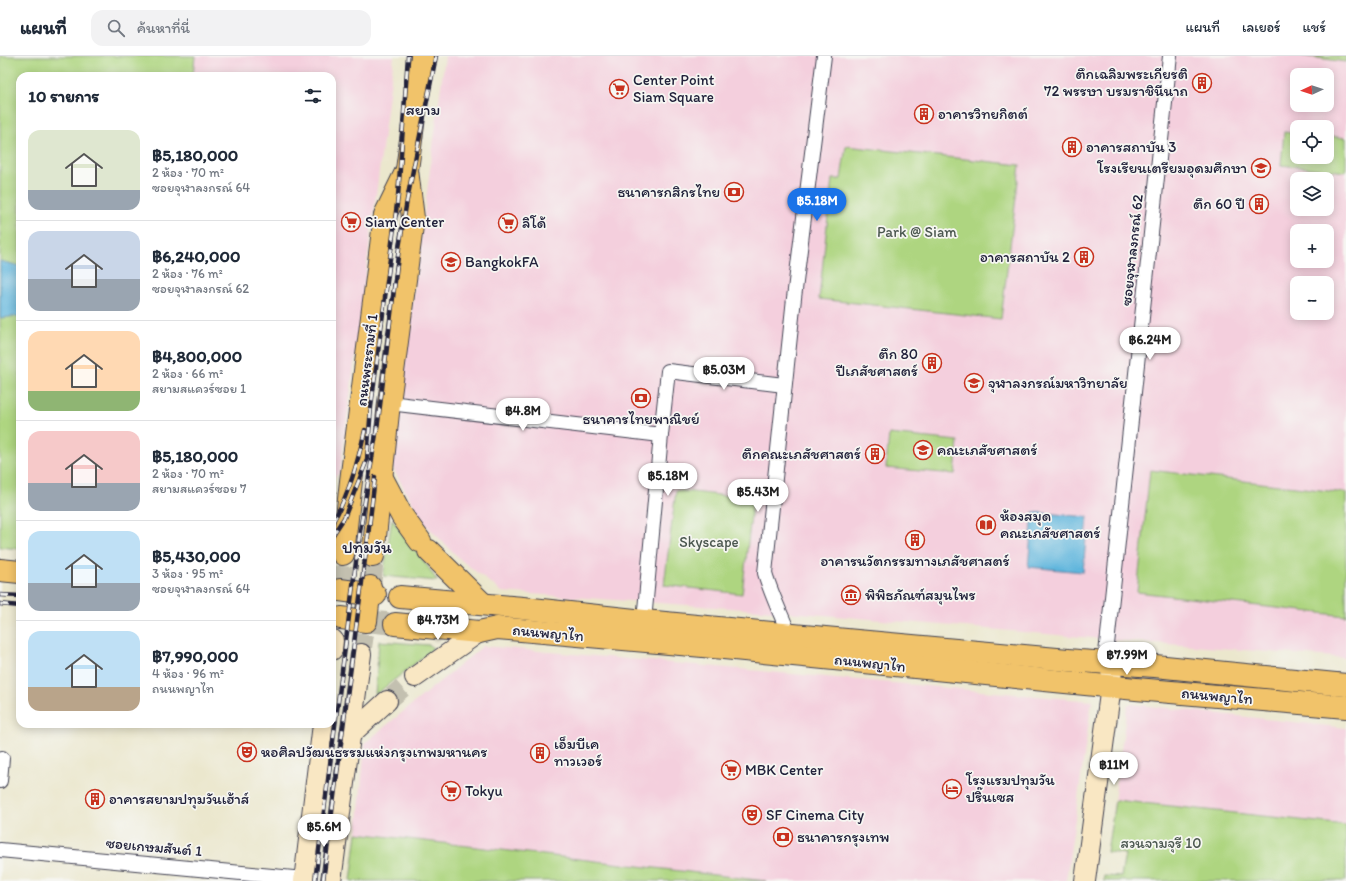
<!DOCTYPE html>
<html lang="th">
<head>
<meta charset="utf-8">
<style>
  body { margin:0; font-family:Itim,"Playpen Sans Thai",sans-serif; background:#f2f2f3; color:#1f2937; height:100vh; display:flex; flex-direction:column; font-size:15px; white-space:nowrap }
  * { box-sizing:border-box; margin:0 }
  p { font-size:13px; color:#747a83 }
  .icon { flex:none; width:22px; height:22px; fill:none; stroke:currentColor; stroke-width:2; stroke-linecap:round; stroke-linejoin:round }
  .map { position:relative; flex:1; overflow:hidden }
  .details { position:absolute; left:16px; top:16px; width:320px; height:656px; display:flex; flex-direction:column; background:#fff; border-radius:12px; box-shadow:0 2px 10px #0003 }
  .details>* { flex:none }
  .needle { width:26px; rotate:267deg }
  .buttons { position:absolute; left:1290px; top:12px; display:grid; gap:8px }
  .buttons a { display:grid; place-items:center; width:44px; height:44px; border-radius:8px; background:#fff; box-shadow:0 2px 10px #0003; font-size:20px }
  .price { position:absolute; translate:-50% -34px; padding:0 9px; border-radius:14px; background:#fff; color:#222; font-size:13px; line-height:26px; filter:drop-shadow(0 1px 2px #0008) }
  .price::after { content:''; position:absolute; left:50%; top:24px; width:12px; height:9px; margin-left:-6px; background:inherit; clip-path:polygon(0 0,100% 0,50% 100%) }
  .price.current { background:#1a73e8; color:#fff }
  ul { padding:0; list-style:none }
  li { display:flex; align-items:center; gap:12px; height:100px; padding:0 12px }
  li+li { border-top:1px solid #e0e1e3 }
  li span { display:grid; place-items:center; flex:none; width:112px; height:80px; border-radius:12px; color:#555 }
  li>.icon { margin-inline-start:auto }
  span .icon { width:48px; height:48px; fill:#fffc; stroke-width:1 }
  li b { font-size:17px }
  h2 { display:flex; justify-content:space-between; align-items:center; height:48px; padding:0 12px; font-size:17px }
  header { display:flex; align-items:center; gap:24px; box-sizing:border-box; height:56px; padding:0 20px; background:#fff; border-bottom:1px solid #e0e1e3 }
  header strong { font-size:19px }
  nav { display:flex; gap:22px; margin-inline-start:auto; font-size:14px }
  .search { width:280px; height:36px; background:#f2f2f3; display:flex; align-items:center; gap:10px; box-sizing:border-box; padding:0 14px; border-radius:12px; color:#747a83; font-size:15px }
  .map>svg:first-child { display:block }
</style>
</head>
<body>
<header>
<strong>แผนที่</strong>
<div class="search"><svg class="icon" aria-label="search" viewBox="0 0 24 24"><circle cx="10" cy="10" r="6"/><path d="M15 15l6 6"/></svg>ค้นหาที่นี่</div>
<nav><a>แผนที่</a><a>เลเยอร์</a><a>แชร์</a></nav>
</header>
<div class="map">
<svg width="1346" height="825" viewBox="0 0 1346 825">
  <rect width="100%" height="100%" fill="#f6f6f2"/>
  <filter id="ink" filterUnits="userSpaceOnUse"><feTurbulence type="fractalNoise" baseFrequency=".025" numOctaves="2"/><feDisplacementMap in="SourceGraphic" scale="8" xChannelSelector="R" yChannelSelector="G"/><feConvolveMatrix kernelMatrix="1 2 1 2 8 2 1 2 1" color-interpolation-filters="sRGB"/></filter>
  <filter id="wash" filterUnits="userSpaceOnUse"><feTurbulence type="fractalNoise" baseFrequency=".012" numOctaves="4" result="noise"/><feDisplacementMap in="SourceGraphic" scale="16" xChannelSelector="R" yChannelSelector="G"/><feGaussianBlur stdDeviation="0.9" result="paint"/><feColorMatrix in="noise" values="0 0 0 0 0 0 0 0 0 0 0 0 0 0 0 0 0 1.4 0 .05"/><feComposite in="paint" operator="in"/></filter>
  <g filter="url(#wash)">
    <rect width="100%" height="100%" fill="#ebe7cd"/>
    <!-- built -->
    <g fill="#f4cfdd" fill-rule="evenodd">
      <polygon points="195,0 394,0 340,417 332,423 332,20 193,20"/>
      <path d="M 445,0 L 1346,0 L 1346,602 L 1116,584 L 800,557 L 502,536 L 461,504 L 423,466 L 391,409 ZM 1297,19 L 1327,19 L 1327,49 L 1297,49 ZM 1297,71 L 1327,71 L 1327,101 L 1297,101 ZM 1297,123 L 1327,123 L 1327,153 L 1297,153 ZM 1297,175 L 1327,175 L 1327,205 L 1297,205 ZM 1297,227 L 1327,227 L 1327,257 L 1297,257 Z"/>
      <polygon points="483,590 1092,645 1066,825 766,825 357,777 365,687"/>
      <polygon points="1130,648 1346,672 1346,825 1103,825 1104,820 1121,821 1125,798 1107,796 1127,651"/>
    </g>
    <!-- green -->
    <g fill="#aed580" stroke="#687c5e">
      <polygon points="0,0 195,0 193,20 20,20 20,493 0,491"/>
      <polygon points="1303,0 1346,0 1346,6"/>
      <polygon points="1284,76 1297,78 1297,101 1327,101 1327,80 1346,82 1346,116 1281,109"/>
      <polygon points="846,90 1020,109 1001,263 819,243 832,123 841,123"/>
      <polygon points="889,378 958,385 955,418 886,412"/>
      <polygon points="1150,414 1346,437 1346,560 1137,536"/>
      <polygon points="676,434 753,443 742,538 664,529"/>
      <path d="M 392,463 C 407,484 424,503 437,525 L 383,520 Z"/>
      <polygon points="379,585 429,589 433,592 426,599 375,639"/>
      <polygon points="1115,744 1346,769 1346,825 1103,825 1104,820 1121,821 1125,798 1107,796"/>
      <polygon points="357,777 766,825 351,825"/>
    </g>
    <!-- water -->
    <g fill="#61b6dd" stroke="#426c8c">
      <polygon points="0,205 20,210 20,260 0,262"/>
      <polygon points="1033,456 1088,461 1083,516 1028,511"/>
    </g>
  </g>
  <g filter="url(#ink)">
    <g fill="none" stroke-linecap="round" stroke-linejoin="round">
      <!-- secondary-tunnel -->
      <g stroke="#c3c0b0" stroke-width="20" stroke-dasharray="20 10" stroke-linecap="butt">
        <polyline points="361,598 366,565"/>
        <polyline points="387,645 415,621"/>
      </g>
      <!-- primary-tunnel -->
      <g stroke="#c3c0b0" stroke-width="22" stroke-dasharray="22 11" stroke-linecap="butt">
        <polyline points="370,531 373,500"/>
        <polyline points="340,532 343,498"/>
        <polyline points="366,565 395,568"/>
      </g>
      <defs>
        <g id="street">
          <polyline points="389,347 661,379"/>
          <polyline points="644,565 661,379 668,315 784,329"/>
          <path d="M 789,578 C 781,558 771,538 765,517 L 794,242 L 824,0"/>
          <polyline points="1105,607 1170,0"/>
          <polyline points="0,725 2,702"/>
          <polyline points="0,794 304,823"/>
        </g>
        <g id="secondary">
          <polyline points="332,594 333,584"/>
          <polyline points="415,621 479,576"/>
          <polyline points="350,679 387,645"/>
          <polyline points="304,825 323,668"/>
          <polyline points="331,825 361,598"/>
          <polyline points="1085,825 1111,630 1112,607"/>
        </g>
        <g id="primary">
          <polyline points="381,420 402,460 420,485"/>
          <polyline points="429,495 483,548"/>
          <polyline points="343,498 351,425 385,159 407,114"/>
          <polyline points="373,500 389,347 413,162 407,114 422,0"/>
          <polyline points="0,514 20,516"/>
          <polyline points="340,534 375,539"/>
          <polyline points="400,541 523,552 644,565 857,585 1079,605 1155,610 1346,629"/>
          <polyline points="341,562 366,565 370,531"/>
          <polyline points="395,568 479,576 497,572 703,590 1136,633 1346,651"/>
        </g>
      </defs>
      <!-- street casing -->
      <use href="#street" stroke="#404051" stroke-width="16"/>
      <!-- secondary casing -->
      <use href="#secondary" stroke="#404051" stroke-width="22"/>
      <!-- primary casing -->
      <use href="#primary" stroke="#404051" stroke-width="24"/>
      <!-- street -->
      <use href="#street" stroke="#fff" stroke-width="14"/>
      <!-- secondary -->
      <use href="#secondary" stroke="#f9e7c3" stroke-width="20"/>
      <!-- primary -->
      <use href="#primary" stroke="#f1c36a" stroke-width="22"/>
      <defs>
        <g id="rail">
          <path d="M 332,467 C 349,439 358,405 365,374"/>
          <polyline points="332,480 344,462 367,404 371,351 398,140 408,0"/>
          <polyline points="0,539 20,540"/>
          <polyline points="0,548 20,550"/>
          <polyline points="315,825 360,475 378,366 399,192 407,144 436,0"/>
          <polyline points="323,825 368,480 375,421"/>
        </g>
      </defs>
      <!-- rail casing -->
      <use href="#rail" stroke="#22223b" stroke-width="4.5"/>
      <!-- rail -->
      <use href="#rail" stroke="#f6f6f2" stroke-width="3" stroke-dasharray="9" stroke-linecap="butt"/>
    </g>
  </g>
  <!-- icons -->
  <defs>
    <symbol id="building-ring" viewBox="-11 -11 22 22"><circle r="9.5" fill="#f6f6f2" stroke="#c8321e" stroke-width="1.5"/><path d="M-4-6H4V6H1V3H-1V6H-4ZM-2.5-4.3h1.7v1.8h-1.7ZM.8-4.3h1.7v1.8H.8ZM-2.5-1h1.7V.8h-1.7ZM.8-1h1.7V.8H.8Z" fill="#c8321e"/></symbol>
    <symbol id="supermarket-ring" viewBox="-11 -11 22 22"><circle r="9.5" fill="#f6f6f2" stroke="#c8321e" stroke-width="1.5"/><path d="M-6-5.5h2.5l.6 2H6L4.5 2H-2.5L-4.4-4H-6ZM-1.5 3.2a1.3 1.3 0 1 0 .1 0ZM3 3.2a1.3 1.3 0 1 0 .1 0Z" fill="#c8321e"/></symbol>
    <symbol id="school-ring" viewBox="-11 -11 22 22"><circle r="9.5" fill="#f6f6f2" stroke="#c8321e" stroke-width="1.5"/><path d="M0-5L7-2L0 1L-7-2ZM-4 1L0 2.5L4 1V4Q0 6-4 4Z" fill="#c8321e"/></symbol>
    <symbol id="bank-ring" viewBox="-11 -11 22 22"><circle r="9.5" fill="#f6f6f2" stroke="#c8321e" stroke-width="1.5"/><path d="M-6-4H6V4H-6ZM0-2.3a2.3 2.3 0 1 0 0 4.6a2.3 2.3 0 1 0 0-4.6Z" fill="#c8321e"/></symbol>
    <symbol id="university-ring" viewBox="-11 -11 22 22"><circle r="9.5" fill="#f6f6f2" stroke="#c8321e" stroke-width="1.5"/><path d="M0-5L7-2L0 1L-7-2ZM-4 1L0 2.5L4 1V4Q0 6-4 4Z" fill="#c8321e"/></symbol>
    <symbol id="library-ring" viewBox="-11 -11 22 22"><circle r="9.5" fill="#f6f6f2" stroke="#c8321e" stroke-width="1.5"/><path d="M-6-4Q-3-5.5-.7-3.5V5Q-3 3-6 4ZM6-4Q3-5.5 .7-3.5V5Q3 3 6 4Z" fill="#c8321e"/></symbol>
    <symbol id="museum-ring" viewBox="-11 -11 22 22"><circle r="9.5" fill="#f6f6f2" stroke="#c8321e" stroke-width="1.5"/><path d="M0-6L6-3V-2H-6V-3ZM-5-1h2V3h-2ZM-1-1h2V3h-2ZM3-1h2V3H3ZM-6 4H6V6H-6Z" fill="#c8321e"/></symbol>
    <symbol id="theatre-ring" viewBox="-11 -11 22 22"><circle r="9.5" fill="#f6f6f2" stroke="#c8321e" stroke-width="1.5"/><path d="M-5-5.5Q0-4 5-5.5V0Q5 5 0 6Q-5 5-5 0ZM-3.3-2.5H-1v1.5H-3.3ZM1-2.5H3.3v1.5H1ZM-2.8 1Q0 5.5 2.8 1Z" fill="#c8321e"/></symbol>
    <symbol id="hotel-ring" viewBox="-11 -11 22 22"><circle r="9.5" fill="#f6f6f2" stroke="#c8321e" stroke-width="1.5"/><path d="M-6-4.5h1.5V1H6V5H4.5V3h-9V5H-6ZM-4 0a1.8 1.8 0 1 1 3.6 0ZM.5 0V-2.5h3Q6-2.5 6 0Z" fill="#c8321e"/></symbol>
  </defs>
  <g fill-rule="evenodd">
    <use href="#building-ring" x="1191" y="16" width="22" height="22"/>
    <use href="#supermarket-ring" x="608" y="22" width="22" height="22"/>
    <use href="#building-ring" x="913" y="47" width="22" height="22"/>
    <use href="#building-ring" x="1061" y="80" width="22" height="22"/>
    <use href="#school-ring" x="1250" y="101" width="22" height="22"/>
    <use href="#bank-ring" x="723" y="125" width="22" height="22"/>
    <use href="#building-ring" x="1248" y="137" width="22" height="22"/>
    <use href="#supermarket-ring" x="340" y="155" width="22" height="22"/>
    <use href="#supermarket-ring" x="497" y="156" width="22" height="22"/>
    <use href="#building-ring" x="1073" y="190" width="22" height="22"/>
    <use href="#university-ring" x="440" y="195" width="22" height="22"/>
    <use href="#building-ring" x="921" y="296" width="22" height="22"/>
    <use href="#university-ring" x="963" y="316" width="22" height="22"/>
    <use href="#bank-ring" x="630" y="331" width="22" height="22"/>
    <use href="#university-ring" x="912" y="383" width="22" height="22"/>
    <use href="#building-ring" x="864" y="387" width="22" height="22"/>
    <use href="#library-ring" x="975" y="458" width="22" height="22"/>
    <use href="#building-ring" x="904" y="473" width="22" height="22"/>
    <use href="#museum-ring" x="840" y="528" width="22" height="22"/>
    <use href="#theatre-ring" x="236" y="685" width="22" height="22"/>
    <use href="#building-ring" x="529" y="686" width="22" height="22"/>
    <use href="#supermarket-ring" x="720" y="703" width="22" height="22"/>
    <use href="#hotel-ring" x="941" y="722" width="22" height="22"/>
    <use href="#supermarket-ring" x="440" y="724" width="22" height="22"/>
    <use href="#building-ring" x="84" y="732" width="22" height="22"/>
    <use href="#theatre-ring" x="741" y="748" width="22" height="22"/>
    <use href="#bank-ring" x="772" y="770" width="22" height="22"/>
  </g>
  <g text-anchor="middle" stroke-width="3.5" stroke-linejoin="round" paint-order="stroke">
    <!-- poi labels -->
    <g font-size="15" fill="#22223b" stroke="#f6f6f2" text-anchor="start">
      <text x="1188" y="23" text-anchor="end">ตึกเฉลิมพระเกียรติ<tspan x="1188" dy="17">72 พรรษา บรมราชินีนาถ</tspan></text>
      <text x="633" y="29">Center Point<tspan x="633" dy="17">Siam Square</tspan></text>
      <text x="938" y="63">อาคารวิทยกิตต์</text>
      <text x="1086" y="96">อาคารสถาบัน 3</text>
      <text x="1247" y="117" text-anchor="end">โรงเรียนเตรียมอุดมศึกษา</text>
      <text x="720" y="141" text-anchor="end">ธนาคารกสิกรไทย</text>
      <text x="1245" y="153" text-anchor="end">ตึก 60 ปี</text>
      <text x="365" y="171">Siam Center</text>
      <text x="522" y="172">ลิโด้</text>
      <text x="1070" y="206" text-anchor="end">อาคารสถาบัน 2</text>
      <text x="465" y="211">BangkokFA</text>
      <text x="918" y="303" text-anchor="end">ตึก 80<tspan x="918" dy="17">ปีเภสัชศาสตร์</tspan></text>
      <text x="988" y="332">จุฬาลงกรณ์มหาวิทยาลัย</text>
      <text x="641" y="368" text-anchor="middle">ธนาคารไทยพาณิชย์</text>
      <text x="937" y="399">คณะเภสัชศาสตร์</text>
      <text x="861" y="403" text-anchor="end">ตึกคณะเภสัชศาสตร์</text>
      <text x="1000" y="465">ห้องสมุด<tspan x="1000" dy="17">คณะเภสัชศาสตร์</tspan></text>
      <text x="915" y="510" text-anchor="middle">อาคารนวัตกรรมทางเภสัชศาสตร์</text>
      <text x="865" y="544">พิพิธภัณฑ์สมุนไพร</text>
      <text x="554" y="693">เอ็มบีเค<tspan x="554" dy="17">ทาวเวอร์</tspan></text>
      <text x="261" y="701">หอศิลปวัฒนธรรมแห่งกรุงเทพมหานคร</text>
      <text x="745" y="719">MBK Center</text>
      <text x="966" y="729">โรงแรมปทุมวัน<tspan x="966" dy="17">ปริ๊นเซส</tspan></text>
      <text x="465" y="740">Tokyu</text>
      <text x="109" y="748">อาคารสยามปทุมวันเฮ้าส์</text>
      <text x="766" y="764">SF Cinema City</text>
      <text x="797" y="786">ธนาคารกรุงเทพ</text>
    </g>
    <!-- park labels -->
    <g font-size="15" fill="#4c5850" stroke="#f6f6f2">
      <text x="917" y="181">Park @ Siam</text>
      <text x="709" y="491">Skyscape</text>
      <text x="1161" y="792">สวนจามจุรี 10</text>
    </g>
    <!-- street labels -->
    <g font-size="15" fill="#22223b" stroke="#f6f6f2">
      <text transform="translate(1132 194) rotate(-84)" y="5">ซอยจุฬาลงกรณ์ 62</text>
      <text transform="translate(367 304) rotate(-83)" y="5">ถนนพระรามที่ 1</text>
      <text transform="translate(548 577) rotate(5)" y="5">ถนนพญาไท</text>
      <text transform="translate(870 607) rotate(6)" y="5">ถนนพญาไท</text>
      <text transform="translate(1217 640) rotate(5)" y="5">ถนนพญาไท</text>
      <text transform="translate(154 791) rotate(5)" y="5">ซอยเกษมสันต์ 1</text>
    </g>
    <!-- neighbourhood labels -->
    <g font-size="16" fill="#22223b" stroke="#f6f6f2">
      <text x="423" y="59">สยาม</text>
    </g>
    <!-- quarter labels -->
    <g font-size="17" fill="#22223b" stroke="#f6f6f2">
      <text x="367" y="497">ปทุมวัน</text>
    </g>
  </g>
</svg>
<div class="buttons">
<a><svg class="needle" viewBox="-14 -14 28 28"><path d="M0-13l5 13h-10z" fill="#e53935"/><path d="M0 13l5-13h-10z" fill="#747a83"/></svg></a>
<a><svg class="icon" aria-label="locate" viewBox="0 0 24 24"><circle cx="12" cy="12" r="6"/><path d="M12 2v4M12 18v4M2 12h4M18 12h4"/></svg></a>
<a><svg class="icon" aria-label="layers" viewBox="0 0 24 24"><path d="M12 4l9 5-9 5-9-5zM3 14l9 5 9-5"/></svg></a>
<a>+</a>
<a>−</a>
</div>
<b class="price current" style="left:817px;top:166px">฿5.18M</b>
<b class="price" style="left:1150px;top:305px">฿6.24M</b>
<b class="price" style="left:724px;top:335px">฿5.03M</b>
<b class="price" style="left:523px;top:376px">฿4.8M</b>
<b class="price" style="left:668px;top:441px">฿5.18M</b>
<b class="price" style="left:758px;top:457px">฿5.43M</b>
<b class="price" style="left:438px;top:585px">฿4.73M</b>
<b class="price" style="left:1127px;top:620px">฿7.99M</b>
<b class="price" style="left:1114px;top:730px">฿11M</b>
<b class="price" style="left:324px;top:792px">฿5.6M</b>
<section class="details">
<h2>10 รายการ<svg class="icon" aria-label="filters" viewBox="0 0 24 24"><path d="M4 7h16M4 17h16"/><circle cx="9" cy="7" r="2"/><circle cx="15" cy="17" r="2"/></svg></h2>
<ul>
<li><span style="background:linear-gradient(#dfe7d0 75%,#9aa5b1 0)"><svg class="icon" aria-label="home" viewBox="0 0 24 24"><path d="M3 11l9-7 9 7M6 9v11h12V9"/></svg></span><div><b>฿5,180,000</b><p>2 ห้อง · 70 m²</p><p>ซอยจุฬาลงกรณ์ 64</p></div></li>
<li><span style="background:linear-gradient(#c9d6e8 60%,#9aa5b1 0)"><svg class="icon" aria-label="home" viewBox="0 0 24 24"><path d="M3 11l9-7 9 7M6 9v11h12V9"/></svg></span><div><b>฿6,240,000</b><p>2 ห้อง · 76 m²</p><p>ซอยจุฬาลงกรณ์ 62</p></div></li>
<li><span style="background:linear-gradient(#ffd9b3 75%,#8fb573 0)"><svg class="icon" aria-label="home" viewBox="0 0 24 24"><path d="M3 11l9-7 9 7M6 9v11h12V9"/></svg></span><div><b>฿4,800,000</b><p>2 ห้อง · 66 m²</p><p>สยามสแควร์ซอย 1</p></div></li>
<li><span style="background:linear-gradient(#f6c9c9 65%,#9aa5b1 0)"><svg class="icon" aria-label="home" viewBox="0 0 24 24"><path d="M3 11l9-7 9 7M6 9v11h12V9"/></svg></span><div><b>฿5,180,000</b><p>2 ห้อง · 70 m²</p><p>สยามสแควร์ซอย 7</p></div></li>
<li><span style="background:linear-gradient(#bfe0f5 65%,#9aa5b1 0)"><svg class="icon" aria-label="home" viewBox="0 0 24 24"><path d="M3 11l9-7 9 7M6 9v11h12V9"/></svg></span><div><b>฿5,430,000</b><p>3 ห้อง · 95 m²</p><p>ซอยจุฬาลงกรณ์ 64</p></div></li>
<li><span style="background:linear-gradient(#bfe0f5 70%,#b9a48a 0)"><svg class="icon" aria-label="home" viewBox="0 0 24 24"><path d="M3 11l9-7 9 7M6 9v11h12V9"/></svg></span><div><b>฿7,990,000</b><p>4 ห้อง · 96 m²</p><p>ถนนพญาไท</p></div></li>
</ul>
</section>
</div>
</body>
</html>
